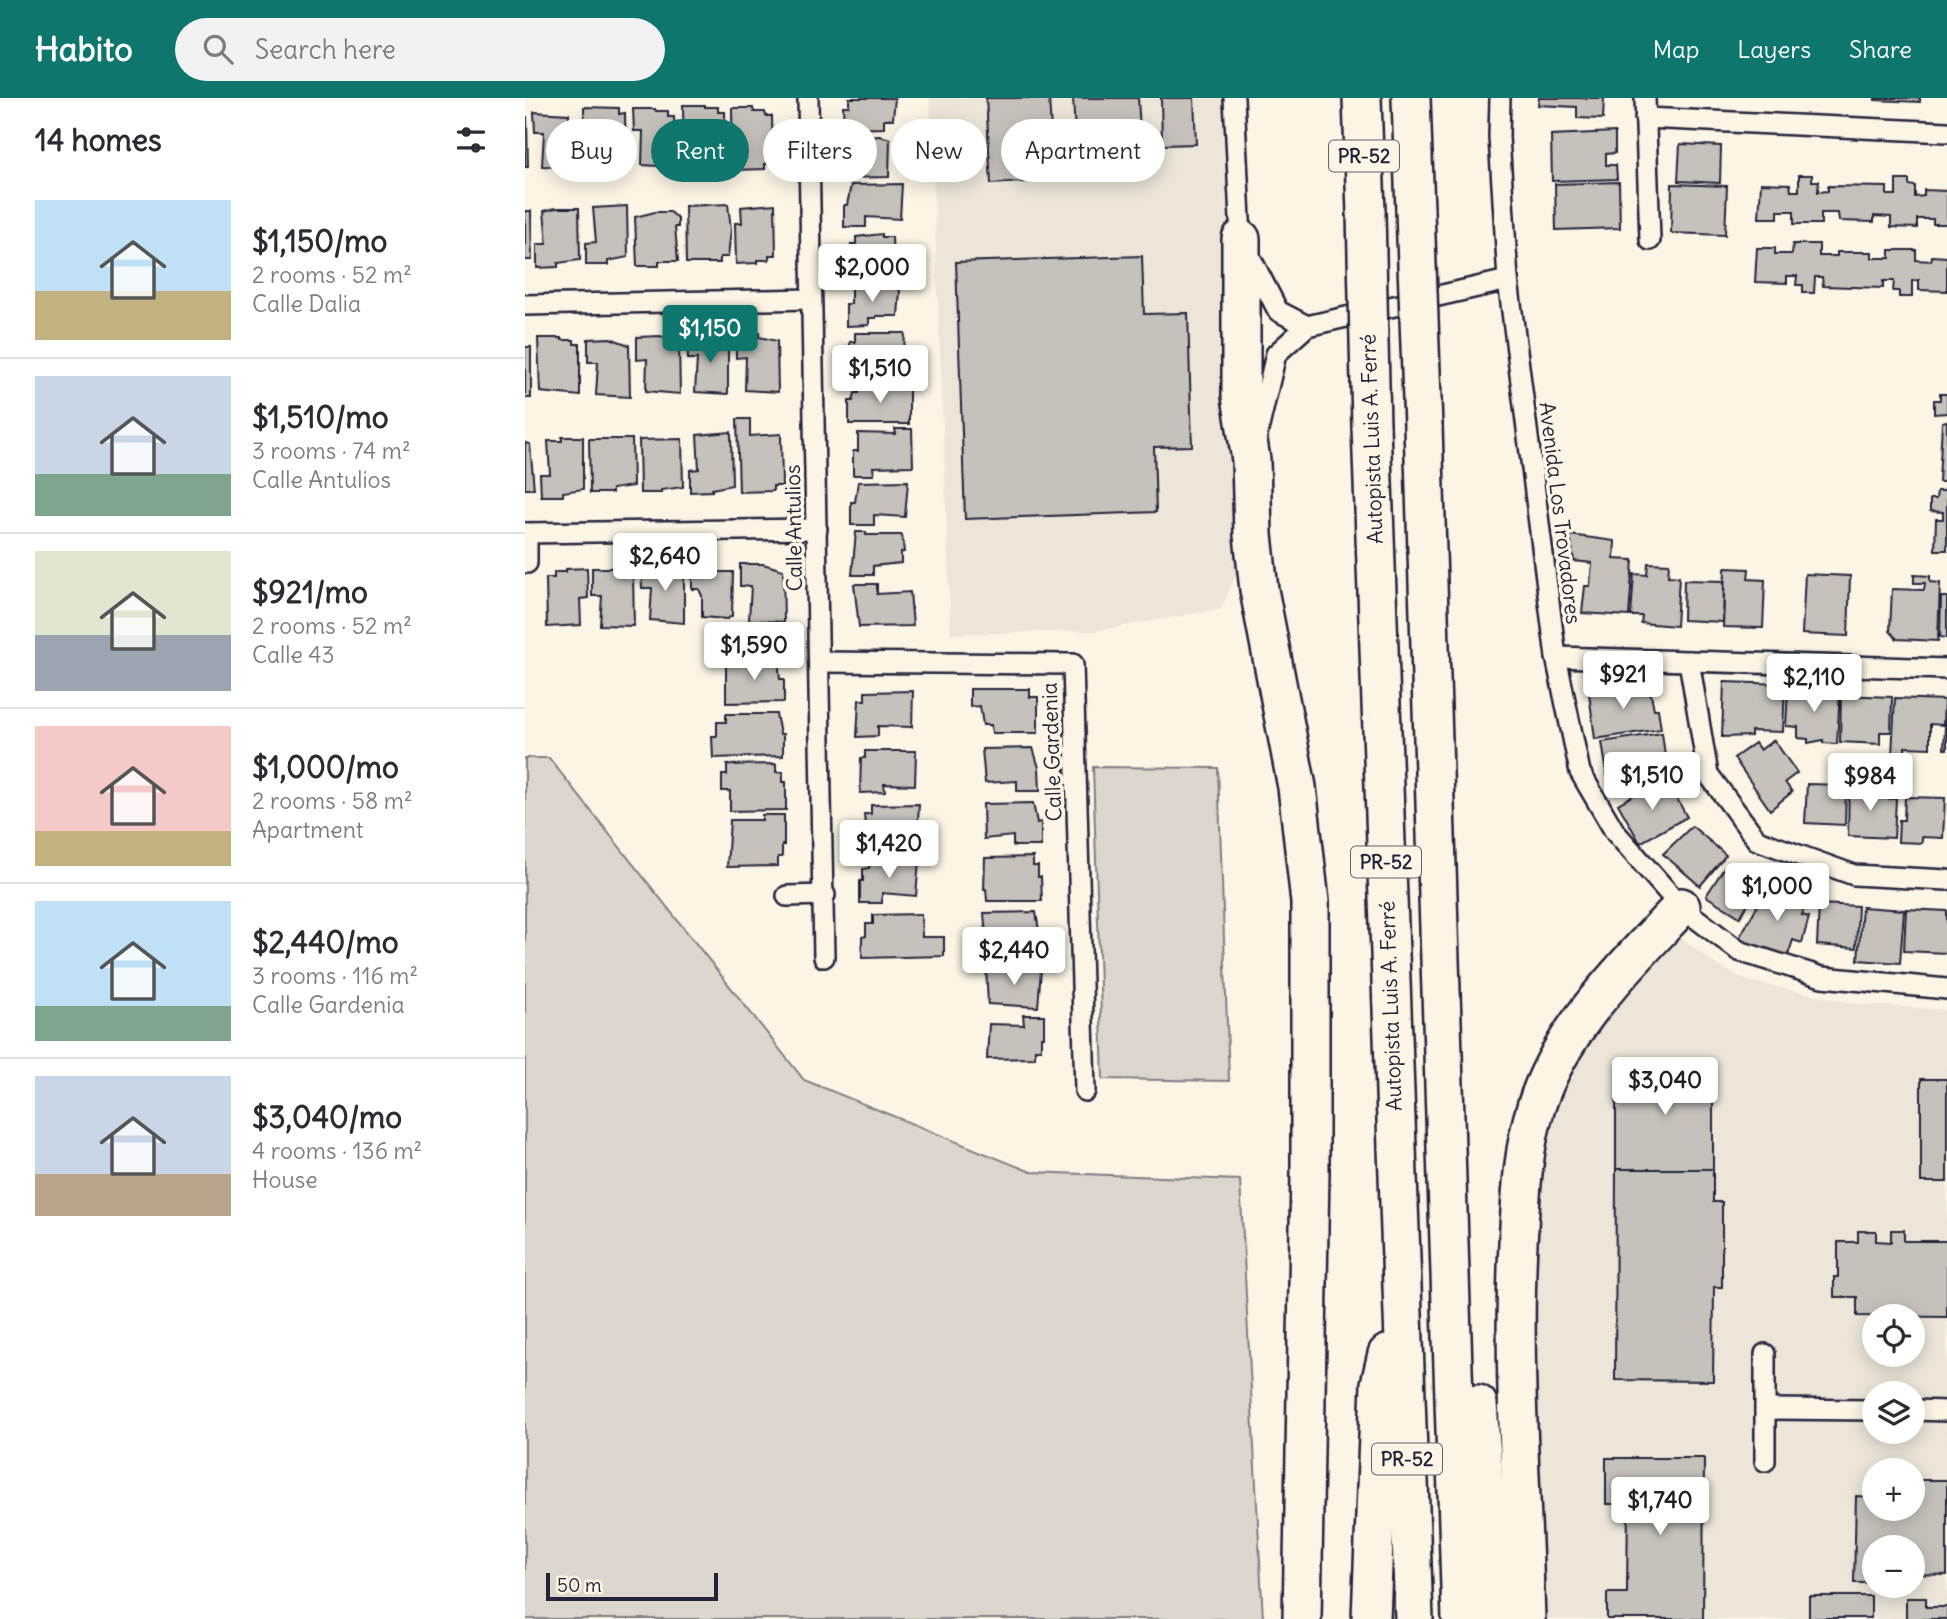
<!DOCTYPE html>
<html lang="en">
<head>
<meta charset="utf-8">
<style>
  body { margin:0; font-family:Delius,sans-serif; background:#f2f2f3; color:#2b2b33; height:100vh; display:flex; flex-direction:column; font-size:26px; white-space:nowrap }
  * { box-sizing:border-box; margin:0 }
  p { font-size:23px; color:#7c7c81 }
  .icon { flex:none; width:38px; height:38px; fill:none; stroke:currentColor; stroke-width:2; stroke-linecap:round; stroke-linejoin:round }
  .map { position:relative; flex:1; overflow:hidden }
  .sheet { display:flex; flex-direction:column; background:#fff; width:525px }
  .sheet>* { flex:none }
  .guide { position:absolute; left:21px; top:21px; width:665px; height:63px; display:flex; gap:14px }
  .controls { position:absolute; left:1337px; top:1206px; display:grid; gap:14px }
  .controls a { display:grid; place-items:center; width:63px; height:63px; border-radius:50%; background:#fff; box-shadow:0 4px 18px #0003; font-size:35px }
  .scale { position:absolute; left:21px; bottom:18px; width:172px; box-sizing:border-box; padding-left:7px; border:4px solid #22223b; border-top:0; font-size:19px; line-height:24px; white-space:nowrap; color:#22223b; -webkit-text-stroke:5px #fcf5e5; paint-order:stroke }
  .price { position:absolute; translate:-50% -60px; padding:0 16px; border-radius:7px; background:#fff; color:#222; font-size:23px; line-height:46px; filter:drop-shadow(0 2px 4px #0008) }
  .price::after { content:''; position:absolute; left:50%; top:42px; width:21px; height:16px; margin-left:-10px; background:inherit; clip-path:polygon(0 0,100% 0,50% 100%) }
  .price.on { background:#0f766e; color:#fff }
  ul { padding:0; list-style:none }
  li { display:flex; align-items:center; gap:21px; height:175px; padding:0 35px }
  li+li { border-top:2px solid #e1e1e2 }
  li span { display:grid; place-items:center; flex:none; width:196px; height:140px; border-radius:0px; color:#555 }
  li>.icon { margin-inline-start:auto }
  span .icon { width:84px; height:84px; fill:#fffc; stroke-width:1 }
  li b { font-size:30px }
  h2 { display:flex; justify-content:space-between; align-items:center; height:84px; padding:0 35px; font-size:30px }
  .pill { padding:0 24px; border-radius:32px; background:#fff; box-shadow:0 4px 18px #0003; font-size:24px; line-height:63px }
  .pill.on { background:#0f766e; color:#fff }
  header { display:flex; align-items:center; gap:42px; box-sizing:border-box; height:98px; padding:0 35px; background:#0f766e; color:#fff }
  header strong { font-size:33px }
  nav { display:flex; gap:38px; margin-inline-start:auto; font-size:24px }
  .search { width:490px; height:63px; background:#f2f2f3; display:flex; align-items:center; gap:18px; box-sizing:border-box; padding:0 24px; border-radius:38px; color:#7c7c81; font-size:26px }
  main { display:flex; flex:1; min-height:0 }
  .map>svg:first-child { display:block }
</style>
</head>
<body>
<header>
<strong>Habito</strong>
<div class="search"><svg class="icon" aria-label="search" viewBox="0 0 24 24"><circle cx="10" cy="10" r="6"/><path d="M15 15l6 6"/></svg>Search here</div>
<nav><a>Map</a><a>Layers</a><a>Share</a></nav>
</header>
<main>
<section class="sheet">
<h2>14 homes<svg class="icon" aria-label="filters" viewBox="0 0 24 24"><path d="M4 7h16M4 17h16"/><circle cx="9" cy="7" r="2"/><circle cx="15" cy="17" r="2"/></svg></h2>
<ul>
<li><span style="background:linear-gradient(#bfe0f5 65%,#c2b280 0)"><svg class="icon" aria-label="home" viewBox="0 0 24 24"><path d="M3 11l9-7 9 7M6 9v11h12V9"/></svg></span><div><b>$1,150/mo</b><p>2 rooms · 52 m²</p><p>Calle Dalia</p></div></li>
<li><span style="background:linear-gradient(#c9d6e8 70%,#7fa58c 0)"><svg class="icon" aria-label="home" viewBox="0 0 24 24"><path d="M3 11l9-7 9 7M6 9v11h12V9"/></svg></span><div><b>$1,510/mo</b><p>3 rooms · 74 m²</p><p>Calle Antulios</p></div></li>
<li><span style="background:linear-gradient(#dfe7d0 60%,#9aa5b1 0)"><svg class="icon" aria-label="home" viewBox="0 0 24 24"><path d="M3 11l9-7 9 7M6 9v11h12V9"/></svg></span><div><b>$921/mo</b><p>2 rooms · 52 m²</p><p>Calle 43</p></div></li>
<li><span style="background:linear-gradient(#f6c9c9 75%,#c2b280 0)"><svg class="icon" aria-label="home" viewBox="0 0 24 24"><path d="M3 11l9-7 9 7M6 9v11h12V9"/></svg></span><div><b>$1,000/mo</b><p>2 rooms · 58 m²</p><p>Apartment</p></div></li>
<li><span style="background:linear-gradient(#bfe0f5 75%,#7fa58c 0)"><svg class="icon" aria-label="home" viewBox="0 0 24 24"><path d="M3 11l9-7 9 7M6 9v11h12V9"/></svg></span><div><b>$2,440/mo</b><p>3 rooms · 116 m²</p><p>Calle Gardenia</p></div></li>
<li><span style="background:linear-gradient(#c9d6e8 70%,#b9a48a 0)"><svg class="icon" aria-label="home" viewBox="0 0 24 24"><path d="M3 11l9-7 9 7M6 9v11h12V9"/></svg></span><div><b>$3,040/mo</b><p>4 rooms · 136 m²</p><p>House</p></div></li>
</ul>
</section>
<div class="map">
<svg width="1422" height="1521" viewBox="0 0 1422 1521">
  <rect width="100%" height="100%" fill="#fcf5e5"/>
  <filter id="ink" filterUnits="userSpaceOnUse"><feTurbulence type="fractalNoise" baseFrequency=".0143" numOctaves="2"/><feDisplacementMap in="SourceGraphic" scale="14" xChannelSelector="R" yChannelSelector="G"/><feConvolveMatrix kernelMatrix="1 2 1 2 8 2 1 2 1" color-interpolation-filters="sRGB"/></filter>
  <g filter="url(#ink)">
    <!-- built -->
    <g fill="#ece5d8" fill-rule="evenodd">
      <polygon points="405,0 707,0 721,453 696,511 569,533 426,536"/>
      <path d="M 1142,829 L 1193,868 L 1223,883 L 1333,906 L 1422,912 L 1422,1521 L 996,1521 L 1001,1027 ZM 1349,1218 L 1388,1218 L 1388,1256 L 1349,1256 ZM 1349,1295 L 1388,1295 L 1388,1334 L 1349,1334 ZM 1349,1372 L 1388,1372 L 1388,1410 L 1349,1410 ZM 1349,1449 L 1388,1449 L 1388,1488 L 1349,1488 Z"/>
    </g>
    <!-- green -->
    <g fill="#dcd6cc" stroke="#7f7c84" stroke-width="2">
      <polygon points="0,660 24,660 279,982 506,1074 715,1082 738,1521 0,1521"/>
      <polygon points="568,669 693,670 704,983 578,981"/>
    </g>
    <!-- building -->
    <g fill="#c6c1bb" stroke="#22223b" stroke-width="2">
      <polygon points="324,0 370,0 368,21 359,21 359,30 319,31 318,8 324,8"/>
      <polygon points="461,0 524,0 529,82 466,86"/>
      <polygon points="548,0 613,0 616,49 551,53"/>
      <polygon points="636,0 669,0 671,46 637,47"/>
      <polygon points="1014,0 1079,0 1078,21 1052,20 1052,9 1013,7"/>
      <polygon points="1350,0 1395,0 1395,4 1350,2"/>
      <polygon points="158,7 180,7 180,9 193,9 193,14 200,14 201,64 181,64 181,69 166,70 166,63 159,63"/>
      <polygon points="59,9 94,10 94,16 100,15 101,65 92,65 92,69 70,66 70,70 60,70"/>
      <polygon points="207,10 228,10 229,14 240,14 241,18 247,18 248,65 240,66 240,71 208,72"/>
      <polygon points="108,11 130,11 131,13 143,13 143,19 149,19 151,69 117,67 118,33 109,33"/>
      <polygon points="9,14 44,16 44,22 52,22 53,70 17,68 19,34 10,34"/>
      <polygon points="0,19 2,19 3,69 0,69"/>
      <polygon points="1090,34 1090,55 1081,56 1081,67 1091,67 1092,81 1027,83 1026,37"/>
      <polygon points="355,38 365,41 364,79 319,80 318,56 325,56 325,40"/>
      <polygon points="1155,46 1196,48 1195,85 1153,83"/>
      <polygon points="1274,77 1287,77 1287,83 1294,83 1293,94 1303,93 1303,88 1362,89 1362,97 1371,97 1371,82 1384,82 1384,87 1390,88 1390,99 1399,98 1399,92 1422,93 1422,126 1408,126 1408,121 1392,121 1392,130 1366,129 1366,119 1349,118 1349,124 1314,123 1313,115 1296,115 1296,126 1269,126 1269,113 1253,113 1253,120 1234,120 1236,85 1265,86 1266,93 1274,93"/>
      <polygon points="1094,84 1095,130 1031,132 1030,86"/>
      <polygon points="377,86 375,121 341,119 341,129 319,129 319,107 322,107 326,87"/>
      <polygon points="1147,86 1202,88 1200,137 1146,135"/>
      <polygon points="203,106 206,131 203,159 195,159 195,165 161,165 160,108"/>
      <polygon points="250,106 251,157 244,157 244,162 232,162 232,165 211,166 210,125 217,125 216,109"/>
      <polygon points="102,108 103,159 83,163 83,167 61,167 61,145 71,144 68,110"/>
      <polygon points="31,110 54,110 55,162 33,165 33,169 12,170 12,146 22,146 19,113"/>
      <polygon points="0,113 6,113 7,162 0,162"/>
      <polygon points="130,114 145,114 153,120 153,129 150,129 153,163 134,163 134,168 112,168 110,119"/>
      <polygon points="357,136 357,139 367,139 368,167 343,168 343,178 320,178 320,158 327,153 326,146 331,146 331,139"/>
      <polygon points="1268,146 1294,146 1294,158 1312,158 1312,154 1347,154 1347,160 1365,160 1365,152 1391,152 1391,162 1406,163 1407,158 1422,159 1422,193 1394,192 1394,182 1387,183 1387,199 1374,199 1374,193 1368,193 1369,183 1358,183 1358,190 1298,188 1297,179 1290,179 1289,195 1278,195 1278,187 1271,187 1272,178 1262,178 1262,185 1230,184 1232,150 1250,150 1250,156 1267,156"/>
      <polygon points="617,158 619,216 663,215 667,348 629,349 631,414 440,421 431,164"/>
      <polygon points="326,189 372,189 375,193 373,218 351,218 351,220 344,220 344,227 321,228 321,206 326,206"/>
      <polygon points="234,235 234,239 252,243 253,294 220,292 221,259 211,260 211,236"/>
      <polygon points="330,235 380,235 378,270 344,269 344,278 321,278 321,255 325,255 325,244 330,244"/>
      <polygon points="135,238 154,244 155,296 121,293 122,261 112,262 112,239"/>
      <polygon points="183,239 183,242 198,242 198,246 203,246 203,296 170,294 172,261 163,261 162,240"/>
      <polygon points="13,240 37,240 37,242 49,242 49,246 55,246 55,298 15,294"/>
      <polygon points="85,240 104,247 105,299 71,297 73,264 63,264 63,241"/>
      <rect x="0" y="249" width="6" height="51"/>
      <polygon points="359,286 384,288 384,326 324,326 324,303 328,303 330,295 334,295 334,288"/>
      <polygon points="1415,296 1422,296 1422,315 1409,316 1409,302 1415,302"/>
      <polygon points="212,321 225,321 225,338 256,336 257,388 248,388 248,393 214,394"/>
      <polygon points="1422,323 1422,452 1410,452 1411,421 1418,421 1418,414 1405,413 1405,401 1411,401 1412,393 1420,393 1420,384 1414,384 1417,324"/>
      <polygon points="370,331 387,331 388,368 348,369 349,377 328,377 328,353 333,353 333,335 371,336"/>
      <polygon points="206,334 207,387 187,391 187,393 165,394 165,372 174,371 172,337"/>
      <polygon points="37,339 58,339 58,391 38,394 38,398 16,398 15,376 25,376 23,343 37,343"/>
      <polygon points="64,341 107,341 108,388 87,391 87,395 65,395"/>
      <polygon points="157,341 158,389 136,392 136,395 115,395 114,342"/>
      <polygon points="0,345 5,346 9,391 0,391"/>
      <polygon points="383,383 380,419 349,417 349,427 326,427 326,404 330,404 333,384"/>
      <polygon points="331,434 341,434 341,437 377,437 379,454 376,454 376,465 348,468 348,477 327,477"/>
      <polygon points="1045,437 1090,443 1089,461 1108,462 1104,518 1057,515 1060,488 1065,488 1067,465 1049,463"/>
      <polygon points="1123,465 1144,466 1143,478 1154,479 1151,528 1116,525 1117,518 1106,518 1109,476 1122,477"/>
      <polygon points="215,466 238,466 258,472 259,524 224,522 226,488 215,488"/>
      <polygon points="116,468 139,468 139,471 159,474 159,525 125,522 127,490 117,490"/>
      <polygon points="189,468 189,474 208,474 207,518 202,521 177,519 177,498 174,491 167,491 167,469"/>
      <polygon points="62,470 63,500 55,501 56,527 22,529 21,480 29,480 29,474 41,474 41,471"/>
      <polygon points="67,470 88,470 108,476 109,528 75,527 77,498 67,498"/>
      <polygon points="1200,470 1224,471 1223,481 1240,482 1238,530 1198,529"/>
      <polygon points="1280,476 1325,478 1323,538 1277,536"/>
      <polygon points="1389,477 1405,478 1405,484 1415,485 1413,543 1372,541 1365,533 1367,491 1399,492 1400,485 1389,485"/>
      <polygon points="1159,482 1199,483 1198,524 1158,522"/>
      <polygon points="329,486 352,486 352,496 385,494 388,528 334,529"/>
      <polygon points="1416,499 1422,499 1422,540 1415,539"/>
      <polygon points="253,561 255,581 259,581 259,604 201,605 201,563"/>
      <polygon points="1103,583 1104,591 1124,588 1129,611 1133,611 1136,631 1070,641 1064,595 1084,592 1083,585"/>
      <polygon points="1199,584 1260,586 1258,634 1226,633 1226,638 1197,639"/>
      <polygon points="445,591 505,591 505,599 513,599 513,635 467,635 466,627 458,627 455,608 445,609"/>
      <polygon points="1278,591 1315,592 1312,646 1298,645 1298,642 1283,645 1283,641 1273,640 1273,629 1261,628 1263,592"/>
      <polygon points="388,593 387,629 353,628 353,638 332,639 334,602 340,602 340,594"/>
      <polygon points="1316,597 1367,599 1366,634 1355,634 1355,646 1315,644"/>
      <polygon points="1370,600 1419,602 1418,627 1405,626 1405,650 1380,649 1380,658 1367,657"/>
      <polygon points="1421,602 1422,602 1422,651 1419,651"/>
      <polygon points="201,616 251,616 255,636 258,636 258,658 188,660 187,638 192,638 192,624 201,624"/>
      <polygon points="1137,635 1143,681 1113,694 1111,678 1083,682 1077,644"/>
      <polygon points="1249,642 1272,675 1260,684 1267,694 1245,712 1209,660 1230,645 1235,652"/>
      <polygon points="508,650 514,670 515,693 492,693 492,683 460,685 457,651"/>
      <polygon points="340,653 391,653 390,687 359,686 360,694 335,695 336,660 340,660"/>
      <polygon points="251,666 251,674 258,674 258,684 261,684 261,712 205,713 205,693 197,693 197,677 202,677 202,667"/>
      <polygon points="1143,684 1162,719 1115,745 1093,706 1116,693 1119,698"/>
      <polygon points="1324,684 1350,686 1350,700 1371,701 1369,740 1323,738"/>
      <polygon points="1282,686 1321,687 1320,727 1280,725"/>
      <polygon points="1380,699 1420,700 1418,740 1397,739 1397,745 1373,744 1374,722 1379,722"/>
      <polygon points="508,705 512,725 516,724 516,748 488,748 488,738 459,741 458,706"/>
      <polygon points="394,706 392,740 357,741 357,750 336,750 335,728 340,728 339,716 346,716 346,707"/>
      <polygon points="237,717 259,717 259,747 257,747 257,759 253,759 253,768 202,769 205,722 237,722"/>
      <polygon points="1167,728 1201,757 1175,788 1138,756"/>
      <polygon points="508,759 508,768 513,768 513,779 516,779 517,803 462,803 461,791 459,791 460,760"/>
      <polygon points="344,762 394,762 391,798 357,795 357,805 335,805 335,783 338,783 338,771 344,770"/>
      <polygon points="1203,764 1236,784 1215,819 1181,798"/>
      <polygon points="1243,789 1282,802 1277,817 1284,819 1277,845 1268,842 1262,860 1213,842"/>
      <polygon points="1294,806 1333,808 1331,850 1292,847"/>
      <polygon points="1337,809 1379,812 1375,865 1333,862"/>
      <polygon points="1381,811 1422,813 1422,855 1379,853"/>
      <polygon points="511,814 514,833 518,833 518,857 495,857 495,847 462,850 459,815"/>
      <polygon points="396,816 397,839 419,839 419,858 337,860 337,839 341,838 341,826 348,826 348,817"/>
      <polygon points="461,870 516,871 513,909 463,906"/>
      <polygon points="498,917 519,917 519,939 516,939 516,951 510,951 510,960 462,961 464,926 499,927"/>
      <rect x="1091" y="967" width="97" height="104"/>
      <rect x="1396" y="981" width="26" height="103"/>
      <polygon points="1091,1071 1188,1071 1188,1104 1197,1104 1197,1189 1189,1189 1188,1283 1090,1282"/>
      <polygon points="1366,1132 1379,1132 1379,1143 1422,1143 1422,1219 1332,1218 1332,1199 1309,1199 1309,1179 1313,1179 1313,1144 1333,1144 1333,1133 1351,1133 1351,1143 1366,1144"/>
      <polygon points="1081,1360 1179,1360 1178,1521 1082,1521 1082,1495 1102,1495 1103,1406 1081,1406"/>
      <polygon points="1388,1382 1422,1382 1422,1477 1388,1476 1388,1449 1349,1449 1348,1485 1329,1485 1331,1398 1349,1399 1349,1410 1388,1410"/>
      <rect x="1284" y="1498" width="62" height="22"/>
      <polygon points="1381,1500 1401,1500 1401,1509 1422,1509 1422,1521 1381,1521"/>
    </g>
    <g fill="none" stroke-linecap="round" stroke-linejoin="round">
      <defs>
        <g id="minor">
          <polyline points="283,0 299,859"/>
          <polyline points="709,0 716,141 753,213 782,228"/>
          <polyline points="975,0 974,39 983,182 1031,559 1055,674 1090,734 1156,809 1214,853 1297,879 1422,891"/>
          <polyline points="1120,0 1125,142"/>
          <polyline points="1120,20 1422,34"/>
          <polyline points="0,207 286,201"/>
          <polyline points="732,337 751,256 782,228 983,182"/>
          <polyline points="0,435 292,431"/>
          <polyline points="2,465 2,435"/>
          <polyline points="1031,559 1422,571"/>
          <polyline points="1164,563 1183,676 1232,742 1329,777 1422,782"/>
          <polyline points="295,564 548,566 560,993"/>
          <polyline points="262,798 300,797"/>
          <polyline points="1242,1311 1349,1312"/>
          <polyline points="1388,1312 1422,1313"/>
          <polyline points="1240,1363 1240,1256"/>
        </g>
        <g id="motorway">
          <polyline points="837,0 841,115"/>
          <polyline points="886,0 890,113"/>
          <polyline points="716,141 716,298 726,362 728,437 734,492 772,689 785,804 785,1074 777,1521"/>
          <polyline points="846,328 889,1521"/>
          <polyline points="898,328 936,1521"/>
          <polyline points="953,1306 969,1521"/>
          <polyline points="846,1521 855,1286 862,1256"/>
          <path d="M 1001,1521 C 997,1396 987,1270 993,1145 C 996,1099 997,1053 1011,1009 C 1036,930 1101,868 1156,809"/>
        </g>
      </defs>
      <!-- minor casing -->
      <use href="#minor" stroke="#22223b" stroke-width="24"/>
      <!-- motorway casing -->
      <use href="#motorway" stroke="#22223b" stroke-width="42"/>
      <!-- minor -->
      <use href="#minor" stroke="#fcf5e5" stroke-width="19"/>
      <!-- motorway -->
      <use href="#motorway" stroke="#fcf5e5" stroke-width="37"/>
      <defs>
        <g id="motorway-bridge">
          <polyline points="890,113 898,328"/>
          <polyline points="841,115 846,328"/>
        </g>
      </defs>
      <!-- motorway-bridge casing -->
      <use href="#motorway-bridge" stroke="#22223b" stroke-width="42" stroke-linecap="butt"/>
      <!-- motorway-bridge -->
      <use href="#motorway-bridge" stroke="#fcf5e5" stroke-width="37"/>
    </g>
  </g>
  <g text-anchor="middle" stroke-width="7" stroke-linejoin="round" paint-order="stroke">
    <!-- shield labels -->
    <g fill="#fcf5e5" stroke="#63616e" stroke-width="2">
      <rect x="804" y="42.5" width="70" height="31" rx="5"/>
      <rect x="826" y="748.5" width="70" height="31" rx="5"/>
      <rect x="847" y="1345.5" width="70" height="31" rx="5"/>
    </g>
    <g font-size="19" font-weight="bold" fill="#22223b">
      <text x="839" y="65">PR-52</text>
      <text x="861" y="771">PR-52</text>
      <text x="882" y="1368">PR-52</text>
    </g>
    <!-- street labels -->
    <g font-size="21" fill="#22223b" stroke="#fcf5e5">
      <text transform="translate(847 341) rotate(-92)" y="7">Autopista Luis A. Ferré</text>
      <text transform="translate(1035 415) rotate(83)" y="7">Avenida Los Trovadores</text>
      <text transform="translate(269 430) rotate(-91)" y="7">Calle Antulios</text>
      <text transform="translate(527 654) rotate(-92)" y="7">Calle Gardenia</text>
      <text transform="translate(866 908) rotate(-92)" y="7">Autopista Luis A. Ferré</text>
    </g>
  </g>
</svg>
<div class="controls">
<a><svg class="icon" aria-label="locate" viewBox="0 0 24 24"><circle cx="12" cy="12" r="6"/><path d="M12 2v4M12 18v4M2 12h4M18 12h4"/></svg></a>
<a><svg class="icon" aria-label="layers" viewBox="0 0 24 24"><path d="M12 4l9 5-9 5-9-5zM3 14l9 5 9-5"/></svg></a>
<a>+</a>
<a>−</a>
</div>
<div class="scale">50 m</div>
<b class="price" style="left:347px;top:206px">$2,000</b>
<b class="price on" style="left:185px;top:267px">$1,150</b>
<b class="price" style="left:355px;top:307px">$1,510</b>
<b class="price" style="left:140px;top:495px">$2,640</b>
<b class="price" style="left:229px;top:584px">$1,590</b>
<b class="price" style="left:1098px;top:613px">$921</b>
<b class="price" style="left:1289px;top:616px">$2,110</b>
<b class="price" style="left:1127px;top:714px">$1,510</b>
<b class="price" style="left:1345px;top:715px">$984</b>
<b class="price" style="left:364px;top:782px">$1,420</b>
<b class="price" style="left:1252px;top:825px">$1,000</b>
<b class="price" style="left:489px;top:889px">$2,440</b>
<b class="price" style="left:1140px;top:1019px">$3,040</b>
<b class="price" style="left:1135px;top:1439px">$1,740</b>
<div class="guide">
<a class="pill">Buy</a>
<a class="pill on">Rent</a>
<a class="pill">Filters</a>
<a class="pill">New</a>
<a class="pill">Apartment</a>
</div>
</div>
</main>
</body>
</html>
